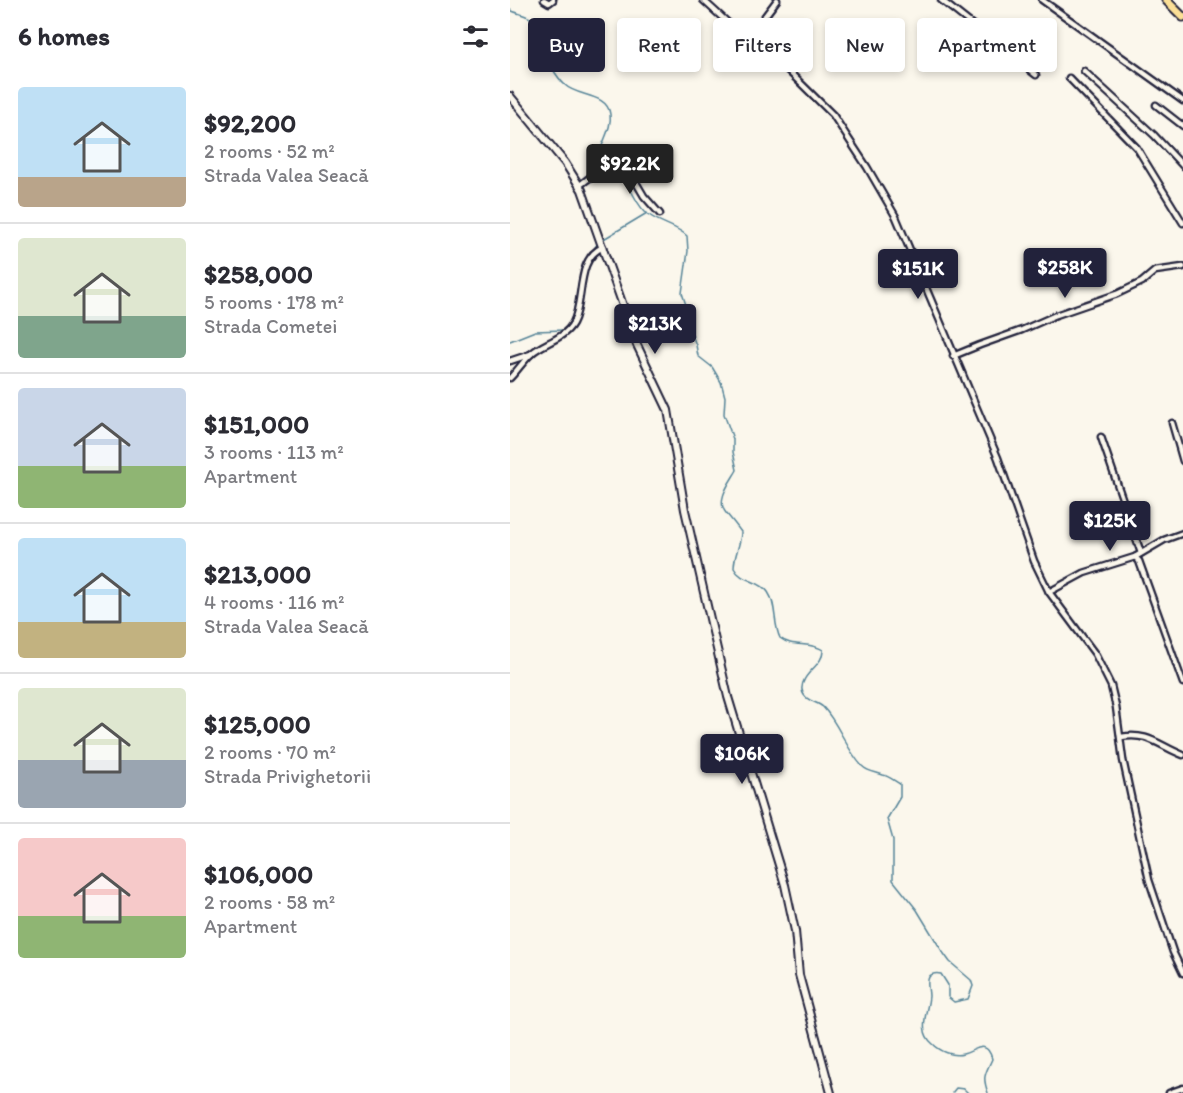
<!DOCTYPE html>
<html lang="en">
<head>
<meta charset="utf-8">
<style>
  body { margin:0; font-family:Itim,sans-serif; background:#f7f7f7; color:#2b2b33; height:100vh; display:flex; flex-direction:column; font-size:22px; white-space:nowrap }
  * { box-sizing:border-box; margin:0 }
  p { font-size:20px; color:#7c7c81 }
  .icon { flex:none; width:33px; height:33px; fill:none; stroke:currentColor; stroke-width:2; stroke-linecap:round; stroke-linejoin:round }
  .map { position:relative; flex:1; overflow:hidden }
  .drawer { display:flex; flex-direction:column; background:#fff; width:510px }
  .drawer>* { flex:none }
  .banner { position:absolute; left:18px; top:18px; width:564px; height:54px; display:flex; gap:12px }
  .price { position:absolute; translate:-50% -51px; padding:0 14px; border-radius:6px; background:#22223b; color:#fff; font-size:20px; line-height:39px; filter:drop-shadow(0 2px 3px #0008) }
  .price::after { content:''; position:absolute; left:50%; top:36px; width:18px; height:14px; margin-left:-9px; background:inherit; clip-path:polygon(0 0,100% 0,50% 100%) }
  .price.selected { background:#222; color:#fff }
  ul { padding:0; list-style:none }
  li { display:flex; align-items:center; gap:18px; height:150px; padding:0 18px }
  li+li { border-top:2px solid #e1e1e2 }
  li span { display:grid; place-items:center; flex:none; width:168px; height:120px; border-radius:6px; color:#555 }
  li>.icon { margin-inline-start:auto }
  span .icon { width:72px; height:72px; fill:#fffc; stroke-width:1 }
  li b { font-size:26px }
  h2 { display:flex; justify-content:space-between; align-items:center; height:72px; padding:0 18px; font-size:26px }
  .chip { padding:0 21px; border-radius:6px; background:#fff; box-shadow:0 3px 9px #0003; font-size:21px; line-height:54px }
  .chip.selected { background:#22223b; color:#fff }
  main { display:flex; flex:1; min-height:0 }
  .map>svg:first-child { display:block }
</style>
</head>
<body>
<main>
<section class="drawer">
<h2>6 homes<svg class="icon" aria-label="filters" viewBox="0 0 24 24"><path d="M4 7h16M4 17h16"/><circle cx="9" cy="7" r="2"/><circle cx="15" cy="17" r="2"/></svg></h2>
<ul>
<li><span style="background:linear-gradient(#bfe0f5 75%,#b9a48a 0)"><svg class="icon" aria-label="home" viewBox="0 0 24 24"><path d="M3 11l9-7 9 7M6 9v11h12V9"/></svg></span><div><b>$92,200</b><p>2 rooms · 52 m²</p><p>Strada Valea Seacă</p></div></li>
<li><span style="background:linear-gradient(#dfe7d0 65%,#7fa58c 0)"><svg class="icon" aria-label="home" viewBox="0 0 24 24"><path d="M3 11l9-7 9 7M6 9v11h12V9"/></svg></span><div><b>$258,000</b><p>5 rooms · 178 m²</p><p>Strada Cometei</p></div></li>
<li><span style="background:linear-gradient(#c9d6e8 65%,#8fb573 0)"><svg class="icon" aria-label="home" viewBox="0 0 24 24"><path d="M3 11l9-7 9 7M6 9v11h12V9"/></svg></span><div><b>$151,000</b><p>3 rooms · 113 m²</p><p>Apartment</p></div></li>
<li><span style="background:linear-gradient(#bfe0f5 70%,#c2b280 0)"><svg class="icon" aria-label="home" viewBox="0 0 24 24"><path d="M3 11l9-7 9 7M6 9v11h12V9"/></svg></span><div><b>$213,000</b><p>4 rooms · 116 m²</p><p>Strada Valea Seacă</p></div></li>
<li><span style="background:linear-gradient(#dfe7d0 60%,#9aa5b1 0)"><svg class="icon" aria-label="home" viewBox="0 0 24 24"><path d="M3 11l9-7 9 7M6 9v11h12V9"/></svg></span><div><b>$125,000</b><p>2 rooms · 70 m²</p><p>Strada Privighetorii</p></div></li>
<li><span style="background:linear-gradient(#f6c9c9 65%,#8fb573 0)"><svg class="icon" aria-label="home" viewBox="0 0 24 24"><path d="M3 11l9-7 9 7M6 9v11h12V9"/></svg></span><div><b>$106,000</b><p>2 rooms · 58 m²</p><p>Apartment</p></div></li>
</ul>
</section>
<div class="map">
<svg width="673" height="1093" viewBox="0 0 673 1093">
  <rect width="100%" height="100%" fill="#fbf7ec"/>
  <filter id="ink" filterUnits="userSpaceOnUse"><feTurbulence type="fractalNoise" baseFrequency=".0167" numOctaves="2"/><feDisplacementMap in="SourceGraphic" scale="12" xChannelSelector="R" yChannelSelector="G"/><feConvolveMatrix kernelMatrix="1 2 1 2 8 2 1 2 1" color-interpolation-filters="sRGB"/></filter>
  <g filter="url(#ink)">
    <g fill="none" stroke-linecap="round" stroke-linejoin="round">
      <!-- stream -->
      <g stroke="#568498" stroke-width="1.5">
        <path d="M 0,10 C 8,14 18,15 25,21 C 33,28 27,34 29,42 C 31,52 48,79 55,85 C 67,97 97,93 100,114 C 103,132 85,148 90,167"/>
        <path d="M 93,170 L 115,178 C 121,190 126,203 135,212 C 147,223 166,225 177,236 L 178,251 L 172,293 L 178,311 L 180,330 L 186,345 L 188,356 L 202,367 L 211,382 L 215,397 L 214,414 L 223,439 L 223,452 L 227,470 C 221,481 205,500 216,513 C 221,519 226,525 231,532 C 231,544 224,555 224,568 C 231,582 250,580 258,592 C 267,605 263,624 270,638 C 282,648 300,641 313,650 C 314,665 290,674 292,690 C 294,701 306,701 313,707 C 329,724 336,749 352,766 C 358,772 365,772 373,775 C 379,776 384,781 390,784 L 390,797 L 377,819 L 383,840 L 383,880 L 407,910 L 432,951 L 440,962 L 461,980 L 463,986 L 458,999 L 444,1002 L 438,997 L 438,985 L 431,974 C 426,973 422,973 419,977 C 416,982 419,990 419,996 C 418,1012 407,1031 423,1044 C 430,1051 443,1057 453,1054 C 465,1051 477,1038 482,1059 C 475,1075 472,1076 478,1093"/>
        <polyline points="92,240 137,213"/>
        <polyline points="79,256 88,243"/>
        <polyline points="62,319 70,280"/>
        <polyline points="0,341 25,331 54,330"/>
        <polyline points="442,1093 446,1088 454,1089 458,1093"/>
      </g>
      <defs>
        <g id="minor">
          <polyline points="34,0 39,3 43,0"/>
          <polyline points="193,0 227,31 243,32"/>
          <polyline points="431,0 526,75"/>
          <polyline points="532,0 673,101"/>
          <polyline points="243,32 249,42 323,115 357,167 386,217 488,458 524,561 539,592 585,654 601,686 606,707 613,760 639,880 663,952 673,973"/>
          <polyline points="243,32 267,0"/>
          <polyline points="574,71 644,135 673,166"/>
          <polyline points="559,78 627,148 673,223"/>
          <polyline points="646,105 673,126"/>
          <path d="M 70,185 C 81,177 99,161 114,162 L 134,196 L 150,214"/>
          <polyline points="443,356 470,345 512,330 546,315 607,294 632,282 645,271 673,267"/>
          <polyline points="0,361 21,354"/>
          <path d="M 0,378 C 8,370 14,360 22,353 C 35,342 54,339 63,323 C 75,301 65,259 93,247"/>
          <polyline points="662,423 673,461"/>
          <polyline points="591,437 631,553"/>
          <polyline points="625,557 629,561 673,683"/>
          <polyline points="539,592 574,573 625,557 654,540 673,533"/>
          <path d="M 611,737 C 639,732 649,746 673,755"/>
          <polyline points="659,1093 673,1088"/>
        </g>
        <polyline id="secondary" points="0,96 55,163 72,190 127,345 158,410 175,510 218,697 275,885 285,931 289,975 321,1093"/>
        <polyline id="primary" points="656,0 673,17"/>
      </defs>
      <!-- minor casing -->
      <use href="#minor" stroke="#22223b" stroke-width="9"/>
      <!-- secondary casing -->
      <use href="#secondary" stroke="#22223b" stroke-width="10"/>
      <!-- primary casing -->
      <use href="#primary" stroke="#22223b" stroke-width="11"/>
      <!-- minor -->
      <use href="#minor" stroke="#fbf7ec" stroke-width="4.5"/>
      <!-- secondary -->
      <use href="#secondary" stroke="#fbf7ec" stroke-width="6"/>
      <!-- primary -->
      <use href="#primary" stroke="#fbdf96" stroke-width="7"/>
    </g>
  </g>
</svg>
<b class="price selected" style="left:120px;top:195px">$92.2K</b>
<b class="price" style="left:555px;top:299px">$258K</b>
<b class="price" style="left:408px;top:300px">$151K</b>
<b class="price" style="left:145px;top:355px">$213K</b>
<b class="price" style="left:600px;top:552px">$125K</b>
<b class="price" style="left:232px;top:785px">$106K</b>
<div class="banner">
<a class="chip selected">Buy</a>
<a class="chip">Rent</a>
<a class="chip">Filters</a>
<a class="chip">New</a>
<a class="chip">Apartment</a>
</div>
</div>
</main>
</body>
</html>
